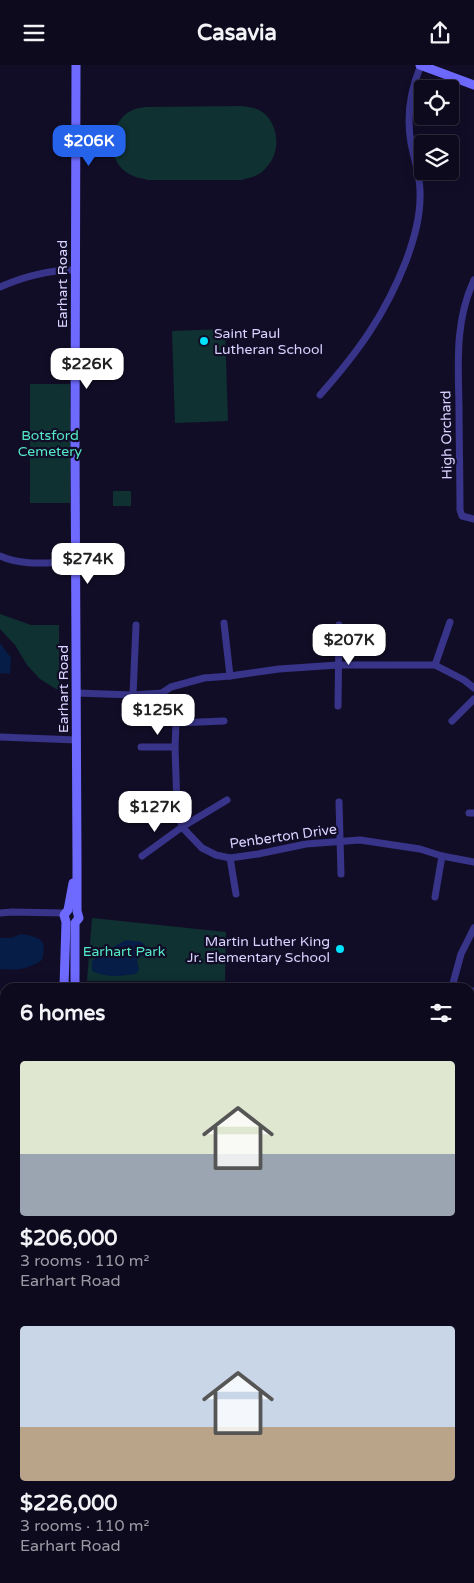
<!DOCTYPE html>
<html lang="en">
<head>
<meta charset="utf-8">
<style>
  body { margin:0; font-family:"Varela Round",sans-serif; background:#1c182a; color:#f1f3f6; height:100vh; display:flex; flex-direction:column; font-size:19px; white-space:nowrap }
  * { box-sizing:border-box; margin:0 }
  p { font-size:16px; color:#9b9aa4 }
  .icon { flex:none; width:28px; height:28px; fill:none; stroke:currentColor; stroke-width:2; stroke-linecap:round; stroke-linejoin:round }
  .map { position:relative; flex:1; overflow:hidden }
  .panel { position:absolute; left:0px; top:918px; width:475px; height:601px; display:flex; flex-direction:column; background:#0e0a1d; border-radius:15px 15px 0 0; box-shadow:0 2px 12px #0003,0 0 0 1px #2e2b3b }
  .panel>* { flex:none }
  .buttons { position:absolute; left:414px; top:15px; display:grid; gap:10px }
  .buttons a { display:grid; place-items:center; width:45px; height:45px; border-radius:5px; background:#0e0a1d; box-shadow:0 2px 12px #0003,0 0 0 1px #2e2b3b; font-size:25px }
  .price { position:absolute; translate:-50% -42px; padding:0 11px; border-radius:10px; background:#fff; color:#222; font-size:16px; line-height:32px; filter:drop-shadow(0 1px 2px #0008) }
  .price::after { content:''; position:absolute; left:50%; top:30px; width:15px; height:11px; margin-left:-8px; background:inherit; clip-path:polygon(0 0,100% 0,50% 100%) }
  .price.selected { background:#2563eb; color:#fff }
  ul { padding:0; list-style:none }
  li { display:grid; align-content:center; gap:10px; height:265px; padding:0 20px }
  li span { display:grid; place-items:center; height:155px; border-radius:5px; color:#555 }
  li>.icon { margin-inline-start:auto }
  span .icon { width:90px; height:90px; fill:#fffc; stroke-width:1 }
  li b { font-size:21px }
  h2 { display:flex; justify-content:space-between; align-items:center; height:60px; padding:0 20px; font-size:21px }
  header { display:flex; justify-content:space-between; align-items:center; height:65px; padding:0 20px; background:#0e0a1d; font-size:22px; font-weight:700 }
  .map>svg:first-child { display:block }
</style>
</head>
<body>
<header><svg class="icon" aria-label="menu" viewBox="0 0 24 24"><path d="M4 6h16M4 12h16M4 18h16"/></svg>Casavia<svg class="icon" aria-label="share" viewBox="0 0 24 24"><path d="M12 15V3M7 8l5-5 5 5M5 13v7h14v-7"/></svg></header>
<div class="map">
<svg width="474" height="1518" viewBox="0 0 474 1518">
  <rect width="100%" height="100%" fill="#120d27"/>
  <!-- green -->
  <g fill="#0f3131">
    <path d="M 241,41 C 250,42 259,43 266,50 C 280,65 280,90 265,104 C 259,111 250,113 241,115 L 148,115 C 140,113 133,112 126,107 C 104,92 109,54 135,44 C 138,43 142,43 146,42 Z"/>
    <polygon points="225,264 228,356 175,358 172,266"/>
    <rect x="30" y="319" width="40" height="119"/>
    <rect x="113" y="426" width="18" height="15"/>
    <polygon points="0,549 31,560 59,560 59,624 56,624 40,614 27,600 15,580 0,564"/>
    <polygon points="92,853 226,867 225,916 87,916"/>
    <polygon points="470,1436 474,1436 474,1514 454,1515 444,1518 397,1518 392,1514 470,1514"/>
  </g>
  <!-- water -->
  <g fill="#061d47">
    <polygon points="0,578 11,593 10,609 0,608"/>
    <path d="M 21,869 C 40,872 48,874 42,895 C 29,904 16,906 0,904 L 0,873 L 11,873 Z"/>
    <path d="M 126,875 L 142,877 L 147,884 L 146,890 L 141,891 L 137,895 L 139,905 L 136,909 C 121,911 106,913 92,906 L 92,896 L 99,890 Z"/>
  </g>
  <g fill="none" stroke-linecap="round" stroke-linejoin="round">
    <!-- street -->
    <g stroke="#38348a" stroke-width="7">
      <path d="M 474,215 C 455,256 458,297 459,340 C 459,375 460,410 460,445 L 462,451 L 474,454"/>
      <path d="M 0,222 C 25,211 48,205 75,205"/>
      <path d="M 320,330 C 358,287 385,250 406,196 C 414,174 421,151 420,126 C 420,110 414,94 411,78 C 406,50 410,26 421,0"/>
      <path d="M 0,491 C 23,502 52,497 76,497"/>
      <polyline points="224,558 230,611"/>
      <polyline points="435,600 450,557"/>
      <polyline points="77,628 133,630 162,628 171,622 204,613 230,611 279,604 338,600 435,600 464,615 474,623"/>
      <polyline points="162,628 173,646 176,658 175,682 177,742 182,762 202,783 216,790 230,793 258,789 306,779 360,775 420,784 442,791 474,797"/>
      <polyline points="133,630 136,560"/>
      <polyline points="338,641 339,560"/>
      <polyline points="452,656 474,634"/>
      <polyline points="176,658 224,656"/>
      <polyline points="0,672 77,675"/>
      <polyline points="141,682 175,682"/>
      <polyline points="339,737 341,809"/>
      <polyline points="469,748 474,748"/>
      <polyline points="142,791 182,762 227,735"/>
      <polyline points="230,793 236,829"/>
      <polyline points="435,832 442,791"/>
      <polyline points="0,848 12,847 64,848"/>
      <polyline points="452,922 461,889 474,863"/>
      <polyline points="470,926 474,926"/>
      <polyline points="0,969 5,969"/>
      <polyline points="470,1003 474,1004"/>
      <polyline points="470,1074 474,1075"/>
      <polyline points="0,1155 5,1156"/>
      <polyline points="470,1181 474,1180"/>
      <polyline points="0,1340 5,1339"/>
      <polyline points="470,1429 474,1429"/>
      <polyline points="214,1514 215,1518"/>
      <polyline points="298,1514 298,1518"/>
      <polyline points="377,1514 384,1518"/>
      <polyline points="189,1518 207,1514"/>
    </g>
    <!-- secondary -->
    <g stroke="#6f6aff" stroke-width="9">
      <polyline points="420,0 474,20"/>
      <polyline points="64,922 66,857 64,850 68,845 73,818"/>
      <polyline points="75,922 75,858 79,853 77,846 77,798 75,382 76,0"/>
      <polyline points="470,1264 474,1264"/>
      <polyline points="61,1514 61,1518"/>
      <polyline points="74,1514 74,1518"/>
    </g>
  </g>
  <!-- markers -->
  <g fill="#00e2fe" stroke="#120d27" stroke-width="2">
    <circle cx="204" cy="276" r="5"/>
    <circle cx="340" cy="884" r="5"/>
  </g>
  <g text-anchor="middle" stroke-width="4.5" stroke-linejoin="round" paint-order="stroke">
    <!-- street labels -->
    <g font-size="14" fill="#d8d3ff" stroke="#120d27">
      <text transform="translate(62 219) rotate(-90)" y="5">Earhart Road</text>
      <text transform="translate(446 370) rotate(-91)" y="5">High Orchard</text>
      <text transform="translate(63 624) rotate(-90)" y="5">Earhart Road</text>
      <text transform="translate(283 771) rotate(-8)" y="5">Penberton Drive</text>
    </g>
    <!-- poi labels -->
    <g font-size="14" fill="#d8d3ff" stroke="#120d27" text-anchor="start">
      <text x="214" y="273">Saint Paul<tspan x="214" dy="16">Lutheran School</tspan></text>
      <text x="330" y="881" text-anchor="end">Martin Luther King<tspan x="330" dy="16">Jr. Elementary School</tspan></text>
    </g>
    <!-- park labels -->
    <g font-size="14" fill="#54e9c6" stroke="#120d27">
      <text x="50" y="375">Botsford<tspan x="50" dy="16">Cemetery</tspan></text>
      <text x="124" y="891">Earhart Park</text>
    </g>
  </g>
</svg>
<div class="buttons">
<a><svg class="icon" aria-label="locate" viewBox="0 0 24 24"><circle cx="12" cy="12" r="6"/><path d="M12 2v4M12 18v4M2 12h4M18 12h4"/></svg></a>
<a><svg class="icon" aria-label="layers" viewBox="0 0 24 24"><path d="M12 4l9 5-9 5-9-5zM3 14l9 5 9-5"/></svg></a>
</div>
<b class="price selected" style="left:89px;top:102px">$206K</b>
<b class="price" style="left:87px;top:325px">$226K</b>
<b class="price" style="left:88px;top:520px">$274K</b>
<b class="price" style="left:349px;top:601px">$207K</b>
<b class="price" style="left:158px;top:671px">$125K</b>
<b class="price" style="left:155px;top:768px">$127K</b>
<section class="panel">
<h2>6 homes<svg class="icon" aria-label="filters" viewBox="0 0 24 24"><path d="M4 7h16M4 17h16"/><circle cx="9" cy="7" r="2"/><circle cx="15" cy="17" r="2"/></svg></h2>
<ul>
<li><span style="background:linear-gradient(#dfe7d0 60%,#9aa5b1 0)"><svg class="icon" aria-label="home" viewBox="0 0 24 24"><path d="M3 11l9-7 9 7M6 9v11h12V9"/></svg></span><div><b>$206,000</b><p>3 rooms · 110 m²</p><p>Earhart Road</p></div></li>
<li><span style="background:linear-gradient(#c9d6e8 65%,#b9a48a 0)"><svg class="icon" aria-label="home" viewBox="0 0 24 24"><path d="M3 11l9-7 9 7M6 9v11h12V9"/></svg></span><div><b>$226,000</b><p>3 rooms · 110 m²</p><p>Earhart Road</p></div></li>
</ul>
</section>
</div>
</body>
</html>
